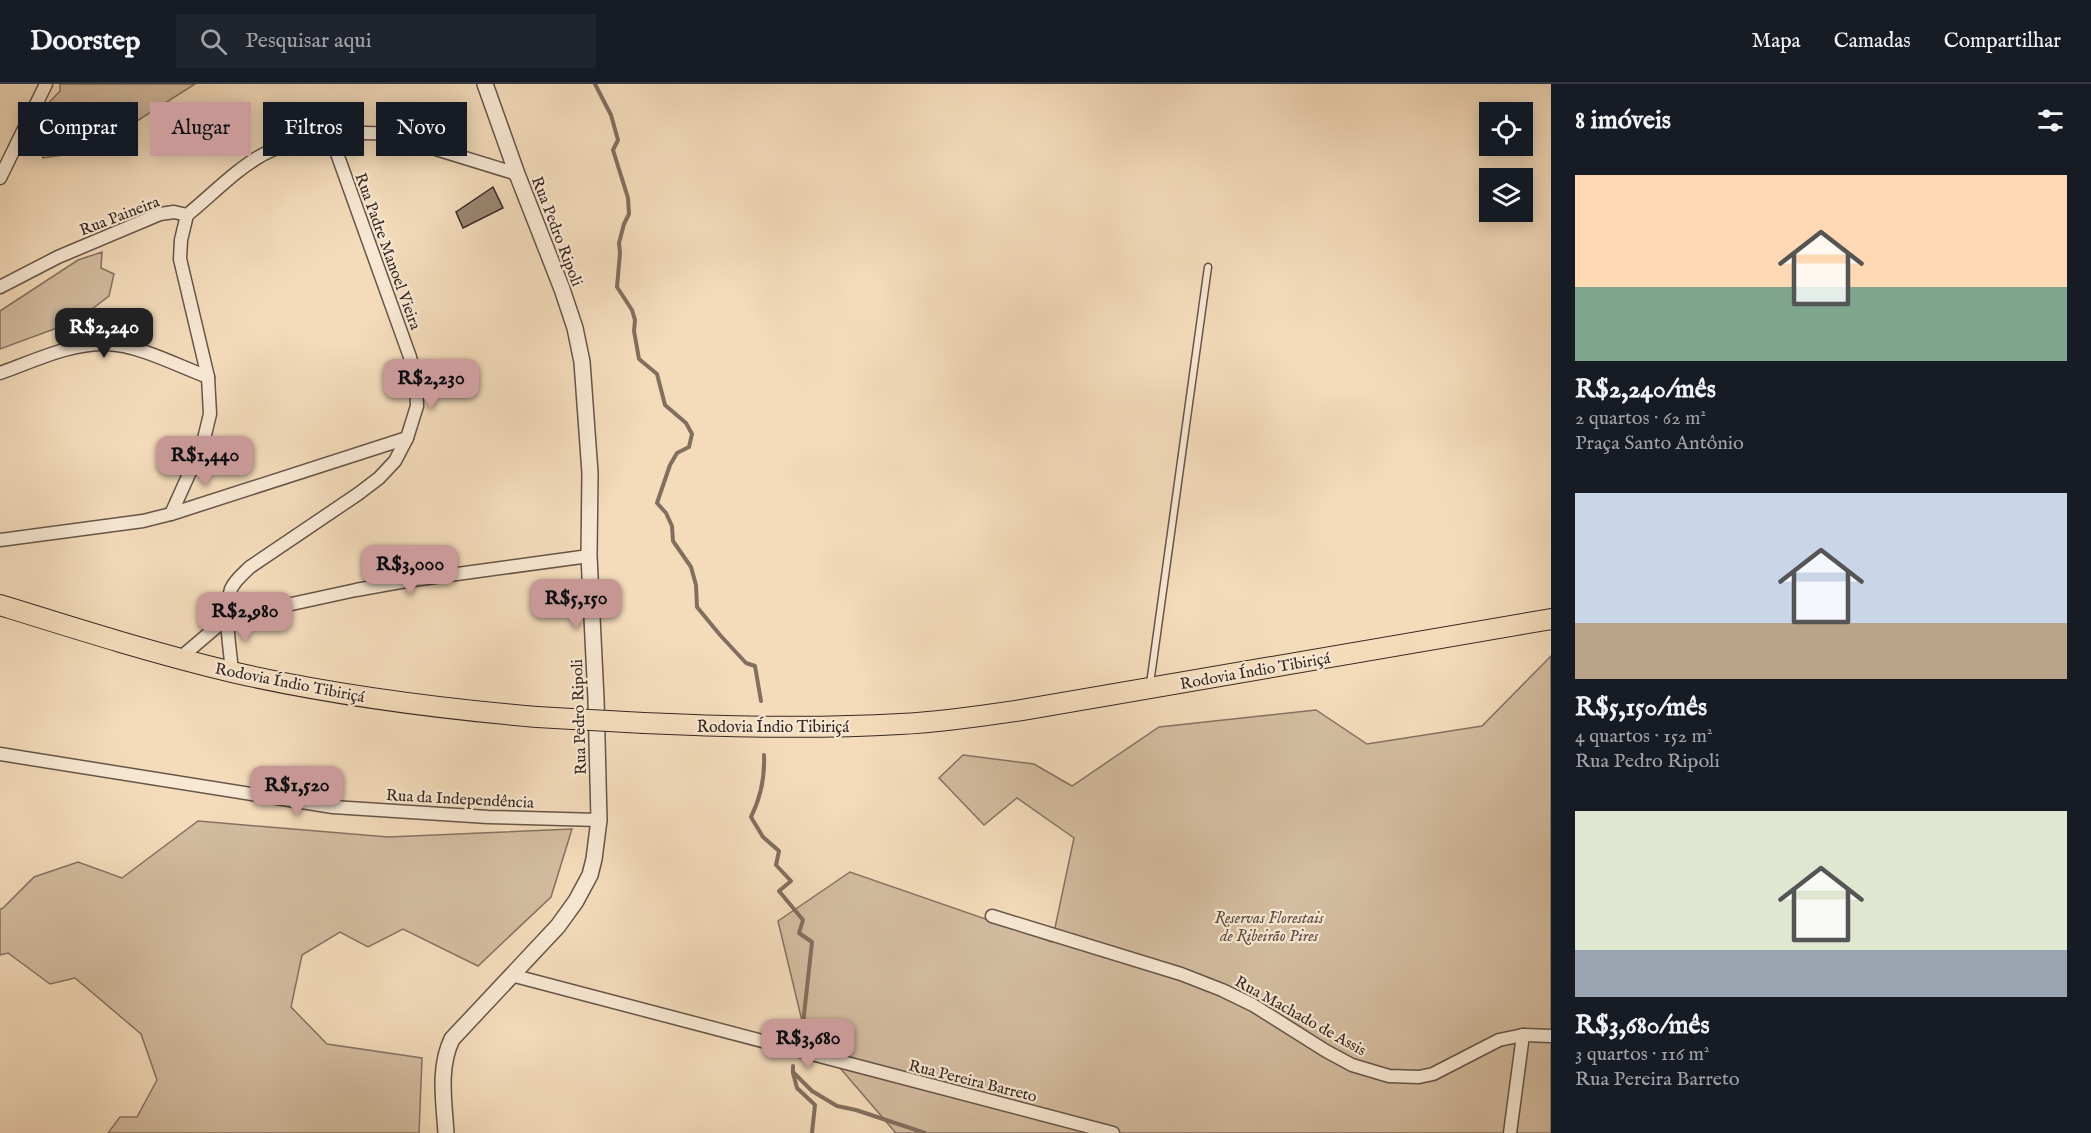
<!DOCTYPE html>
<html lang="pt">
<head>
<meta charset="utf-8">
<style>
  body { margin:0; font-family:"IM FELL English",serif; background:#20242c; color:#f1f3f6; height:100vh; display:flex; flex-direction:column; font-size:22px; white-space:nowrap }
  * { box-sizing:border-box; margin:0 }
  p { font-size:20px; color:#9ea1a6 }
  .icon { flex:none; width:33px; height:33px; fill:none; stroke:currentColor; stroke-width:2; stroke-linecap:round; stroke-linejoin:round }
  .map { position:relative; flex:1; overflow:hidden }
  .side { display:flex; flex-direction:column; background:#171b24; width:540px }
  .side>* { flex:none }
  .hud { position:absolute; left:18px; top:18px; width:570px; height:54px; display:flex; gap:12px }
  .controls { position:absolute; left:1479px; top:18px; display:grid; gap:12px }
  .controls a { display:grid; place-items:center; width:54px; height:54px; border-radius:0px; background:#171b24; box-shadow:0 3px 15px #0003; font-size:30px }
  .price { position:absolute; translate:-50% -51px; padding:0 14px; border-radius:12px; background:#c59692; color:#111; font-size:20px; line-height:39px; filter:drop-shadow(0 2px 3px #0008) }
  .price::after { content:''; position:absolute; left:50%; top:36px; width:18px; height:14px; margin-left:-9px; background:inherit; clip-path:polygon(0 0,100% 0,50% 100%) }
  .price.active { background:#222; color:#fff }
  ul { padding:0; list-style:none }
  li { display:grid; align-content:center; gap:12px; height:318px; padding:0 24px }
  li span { display:grid; place-items:center; height:186px; border-radius:0px; color:#555 }
  li>.icon { margin-inline-start:auto }
  span .icon { width:108px; height:108px; fill:#fffc; stroke-width:1 }
  li b { font-size:26px }
  h2 { display:flex; justify-content:space-between; align-items:center; height:72px; padding:0 24px; font-size:26px }
  .pill { padding:0 21px; border-radius:0px; background:#171b24; box-shadow:0 3px 15px #0003; font-size:21px; line-height:54px }
  .pill.active { background:#c59692; color:#111 }
  header { display:flex; align-items:center; gap:36px; box-sizing:border-box; height:84px; padding:0 30px; background:#171b24; border-bottom:2px solid #363941 }
  header strong { font-size:28px }
  nav { display:flex; gap:33px; margin-inline-start:auto; font-size:21px }
  .search { width:420px; height:54px; background:#20242c; display:flex; align-items:center; gap:15px; box-sizing:border-box; padding:0 21px; border-radius:0px; color:#9ea1a6; font-size:22px }
  main { display:flex; flex:1; min-height:0 }
  .map>svg:first-child { display:block }
</style>
</head>
<body>
<header>
<strong>Doorstep</strong>
<div class="search"><svg class="icon" aria-label="search" viewBox="0 0 24 24"><circle cx="10" cy="10" r="6"/><path d="M15 15l6 6"/></svg>Pesquisar aqui</div>
<nav><a>Mapa</a><a>Camadas</a><a>Compartilhar</a></nav>
</header>
<main>
<div class="map">
<svg width="1551" height="1049" viewBox="0 0 1551 1049">
  <rect width="100%" height="100%" fill="#f4dcbb"/>
  <filter id="stains"><feTurbulence type="fractalNoise" baseFrequency=".00333" numOctaves="4"/><feColorMatrix values="0 0 0 0 .2 0 0 0 0 .09 0 0 0 0 .02 0 0 0 .5 -.17"/></filter>
  <radialGradient id="worn" r=".72"><stop offset=".6" stop-color="#630" stop-opacity="0"/><stop offset="1" stop-color="#630" stop-opacity=".3"/></radialGradient>
  <!-- green -->
  <g fill="#d4bda1" stroke="#867262" stroke-width="1.5">
    <polygon points="60,0 195,0 90,67 43,74 32,36 60,7"/>
    <polygon points="102,168 101,184 114,190 109,212 76,237 0,265 0,227 78,176"/>
    <polygon points="1551,572 1551,1049 894,1049 895,1048 803,941 778,837 850,788 1052,858 1074,754 1017,714 984,741 939,694 963,671 1034,680 1072,702 1159,643 1316,626 1367,660 1482,642"/>
    <polygon points="198,737 388,753 572,745 551,813 478,882 403,845 368,863 340,848 302,871 291,923 327,960 422,974 419,1049 108,1049 120,1033 137,1033 157,996 141,950 75,894 50,900 8,869 0,871 0,825 3,824 34,793 78,778 122,794"/>
  </g>
  <g fill="none" stroke-linecap="round" stroke-linejoin="round">
    <!-- stream -->
    <g stroke="#826f5f" stroke-width="4">
      <polyline points="595,0 611,31 618,56 613,66 628,114 629,130 624,140 619,159 620,169 617,203 632,226 635,236 634,247 639,275 657,290 665,321 686,339 692,350 689,363 677,369 670,381 657,419 666,429 672,442 673,457 691,483 696,501 697,523 720,551 746,579 755,582 761,617"/>
      <path d="M 764,671 C 765,694 761,713 751,733 L 763,753 L 779,767 L 776,781 L 791,797 L 779,807 L 803,836 L 799,849 L 812,858 L 802,949"/>
      <polyline points="793,982 793,988 812,1007 837,1022 856,1026 925,1049"/>
      <polyline points="793,989 797,1004 815,1021 812,1049"/>
    </g>
  </g>
  <!-- building -->
  <polygon fill="#998672" stroke="#372822" stroke-width="1.5" points="493,103 503,124 463,144 456,128"/>
  <g fill="none" stroke-linecap="round" stroke-linejoin="round">
    <defs>
      <polyline id="service" points="1150,600 1208,183"/>
      <g id="minor">
        <polyline points="0,94 46,0"/>
        <path d="M 187,131 C 212,111 236,85 264,70 C 299,51 348,47 387,50 L 517,90"/>
        <polyline points="0,203 58,173 160,130 174,128 187,131"/>
        <path d="M 0,289 C 34,277 70,259 107,260 C 139,261 178,282 208,293"/>
        <polyline points="171,430 203,359 210,330 208,293 180,175 181,156 187,131"/>
        <polyline points="0,456 143,437 171,430 407,354"/>
        <polyline points="180,574 227,534 356,506 406,497 589,472"/>
        <path d="M 232,588 C 230,562 223,531 231,505 C 235,496 243,490 250,483 L 358,410 L 379,394 L 395,377 L 407,354 L 417,322 L 416,299 L 410,273 L 330,50"/>
        <polyline points="0,670 333,723 488,733 599,736"/>
        <polyline points="992,832 1181,890 1222,906 1253,921 1326,967 1352,981 1389,992 1419,993 1433,990 1499,956 1523,951 1551,952"/>
        <polyline points="511,891 1113,1049"/>
        <polyline points="1510,1049 1523,951"/>
      </g>
      <path id="tertiary" d="M 446,1049 C 444,1017 438,984 452,955 L 558,842 L 576,817 L 590,791 L 594,775 L 599,736 L 596,615 L 589,472 L 590,389 L 582,278 L 575,244 L 562,205 L 517,90 L 485,0"/>
      <g id="trunk">
        <path d="M 0,521 C 77,545 153,569 232,588 C 332,611 434,624 537,633"/>
        <path d="M 644,639 C 729,643 814,645 900,640 C 941,638 982,632 1022,626 L 1551,535"/>
      </g>
    </defs>
    <!-- service casing -->
    <use href="#service" stroke="#665548" stroke-width="9"/>
    <!-- minor casing -->
    <use href="#minor" stroke="#665548" stroke-width="15"/>
    <!-- tertiary casing -->
    <use href="#tertiary" stroke="#665548" stroke-width="18"/>
    <!-- trunk casing -->
    <use href="#trunk" stroke="#372822" stroke-width="22"/>
    <!-- service -->
    <use href="#service" stroke="#f8e8d3" stroke-width="6"/>
    <!-- minor -->
    <use href="#minor" stroke="#f8e8d3" stroke-width="12"/>
    <!-- tertiary -->
    <use href="#tertiary" stroke="#f8e8d3" stroke-width="15"/>
    <!-- trunk -->
    <use href="#trunk" stroke="#f4dcbb" stroke-width="20"/>
    <defs>
      <polyline id="trunk-bridge" points="537,633 644,639"/>
    </defs>
    <!-- trunk-bridge casing -->
    <use href="#trunk-bridge" stroke="#372822" stroke-width="22" stroke-linecap="butt"/>
    <!-- trunk-bridge -->
    <use href="#trunk-bridge" stroke="#f4dcbb" stroke-width="20"/>
  </g>
  <g text-anchor="middle" stroke-width="4.5" stroke-linejoin="round" paint-order="stroke">
    <!-- street labels -->
    <g font-size="16" fill="#372822" stroke="#f8e8d3">
      <text transform="translate(119 131) rotate(-21)" y="6">Rua Paineira</text>
      <text transform="translate(558 147) rotate(69)" y="6">Rua Pedro Ripoli</text>
      <text transform="translate(389 167) rotate(70)" y="6">Rua Padre Manoel Vieira</text>
      <text transform="translate(1255 586) rotate(-10)" y="6">Rodovia Índio Tibiriçá</text>
      <text transform="translate(290 598) rotate(11)" y="6">Rodovia Índio Tibiriçá</text>
      <text transform="translate(578 633) rotate(-92)" y="6">Rua Pedro Ripoli</text>
      <text x="773" y="648">Rodovia Índio Tibiriçá</text>
      <text transform="translate(460 714) rotate(3)" y="6">Rua da Independência</text>
      <text transform="translate(1301 931) rotate(29)" y="6">Rua Machado de Assis</text>
      <text transform="translate(973 996) rotate(14)" y="6">Rua Pereira Barreto</text>
    </g>
    <!-- park labels -->
    <g font-size="16" font-style="italic" fill="#5e4d42" stroke="#f8e8d3">
      <text x="1269" y="839">Reservas Florestais<tspan x="1269" dy="18">de Ribeirão Pires</tspan></text>
    </g>
  </g>
  <rect width="100%" height="100%" filter="url(#stains)"/>
  <rect width="100%" height="100%" fill="url(#worn)"/>
</svg>
<div class="controls">
<a><svg class="icon" aria-label="locate" viewBox="0 0 24 24"><circle cx="12" cy="12" r="6"/><path d="M12 2v4M12 18v4M2 12h4M18 12h4"/></svg></a>
<a><svg class="icon" aria-label="layers" viewBox="0 0 24 24"><path d="M12 4l9 5-9 5-9-5zM3 14l9 5 9-5"/></svg></a>
</div>
<b class="price active" style="left:104px;top:275px">R$2,240</b>
<b class="price" style="left:431px;top:326px">R$2,230</b>
<b class="price" style="left:205px;top:403px">R$1,440</b>
<b class="price" style="left:410px;top:512px">R$3,000</b>
<b class="price" style="left:576px;top:546px">R$5,150</b>
<b class="price" style="left:245px;top:559px">R$2,980</b>
<b class="price" style="left:297px;top:733px">R$1,520</b>
<b class="price" style="left:808px;top:986px">R$3,680</b>
<div class="hud">
<a class="pill">Comprar</a>
<a class="pill active">Alugar</a>
<a class="pill">Filtros</a>
<a class="pill">Novo</a>
</div>
</div>
<section class="side">
<h2>8 imóveis<svg class="icon" aria-label="filters" viewBox="0 0 24 24"><path d="M4 7h16M4 17h16"/><circle cx="9" cy="7" r="2"/><circle cx="15" cy="17" r="2"/></svg></h2>
<ul>
<li><span style="background:linear-gradient(#ffd9b3 60%,#7fa58c 0)"><svg class="icon" aria-label="home" viewBox="0 0 24 24"><path d="M3 11l9-7 9 7M6 9v11h12V9"/></svg></span><div><b>R$2,240/mês</b><p>2 quartos · 62 m²</p><p>Praça Santo Antônio</p></div></li>
<li><span style="background:linear-gradient(#c9d6e8 70%,#b9a48a 0)"><svg class="icon" aria-label="home" viewBox="0 0 24 24"><path d="M3 11l9-7 9 7M6 9v11h12V9"/></svg></span><div><b>R$5,150/mês</b><p>4 quartos · 152 m²</p><p>Rua Pedro Ripoli</p></div></li>
<li><span style="background:linear-gradient(#dfe7d0 75%,#9aa5b1 0)"><svg class="icon" aria-label="home" viewBox="0 0 24 24"><path d="M3 11l9-7 9 7M6 9v11h12V9"/></svg></span><div><b>R$3,680/mês</b><p>3 quartos · 116 m²</p><p>Rua Pereira Barreto</p></div></li>
</ul>
</section>
</main>
</body>
</html>
